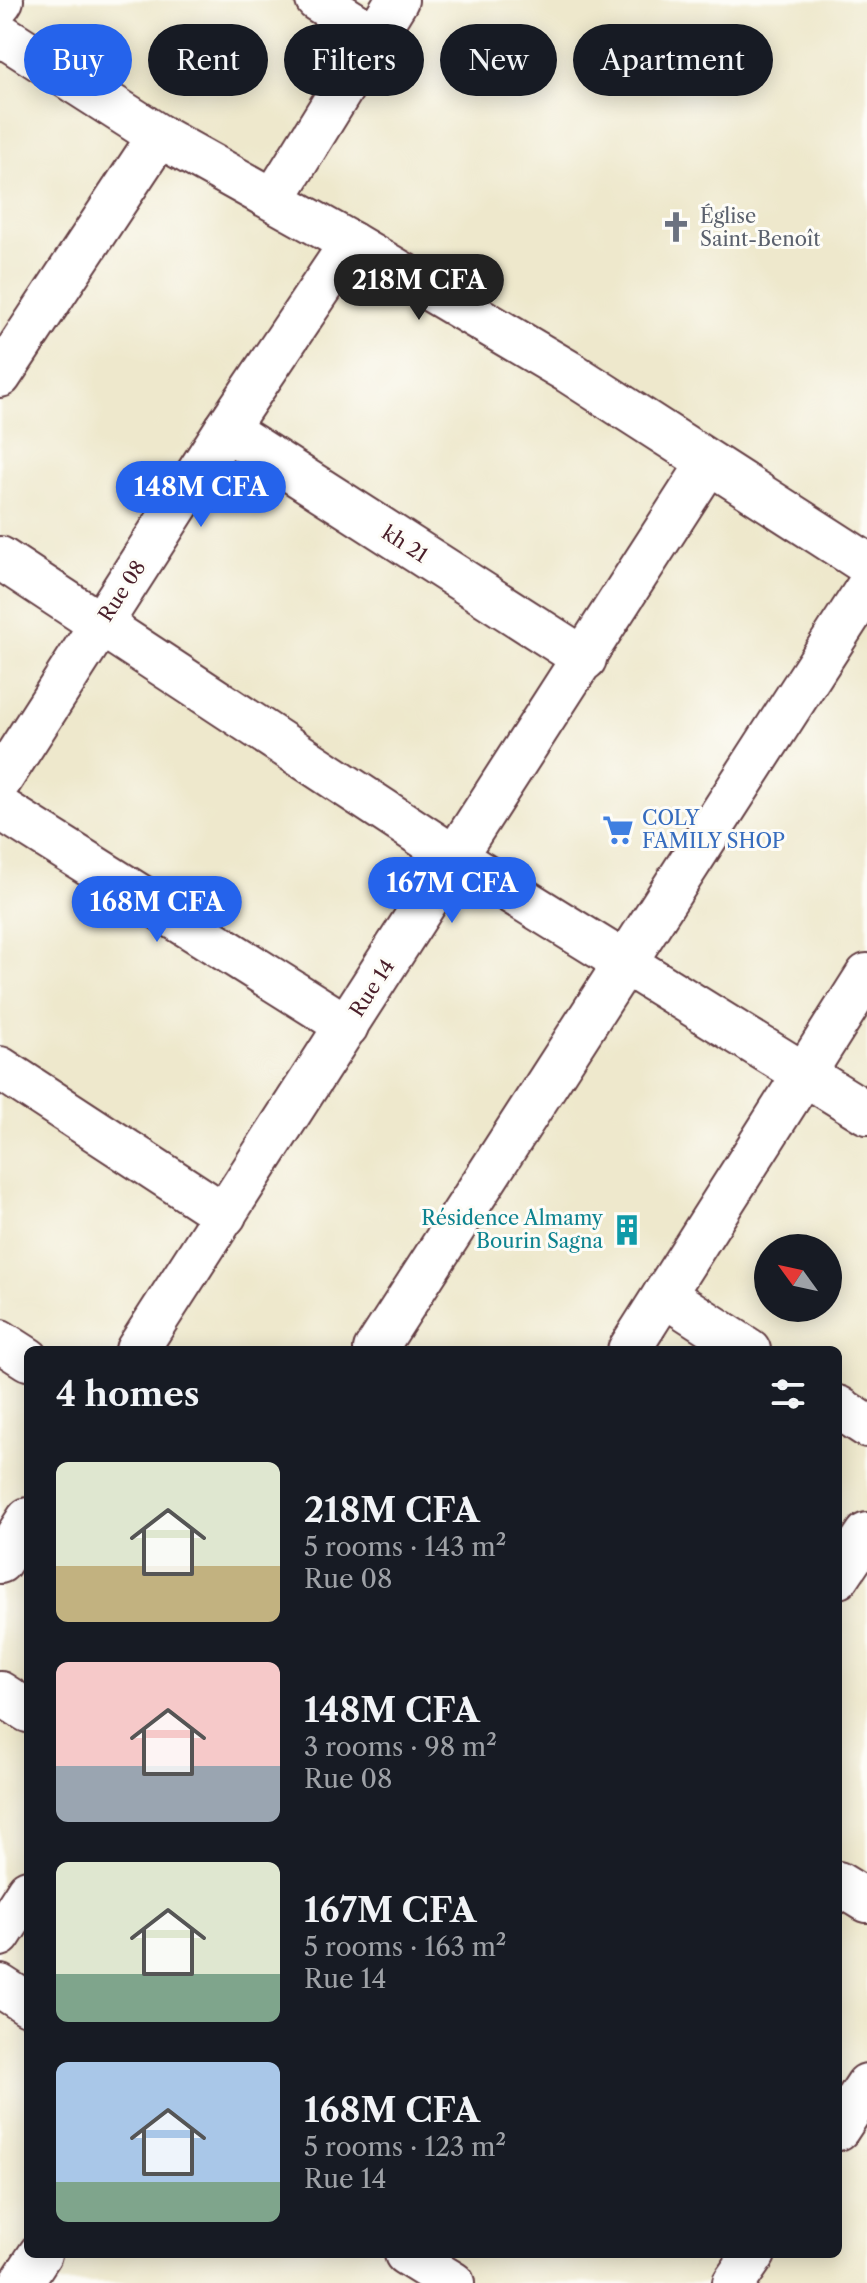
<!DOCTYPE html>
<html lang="en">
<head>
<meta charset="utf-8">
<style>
  body { margin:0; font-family:"Libre Caslon Text",serif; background:#242831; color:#f1f3f6; height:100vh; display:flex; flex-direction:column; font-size:30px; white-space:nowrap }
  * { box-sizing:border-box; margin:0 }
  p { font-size:26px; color:#9ea1a6 }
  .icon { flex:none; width:44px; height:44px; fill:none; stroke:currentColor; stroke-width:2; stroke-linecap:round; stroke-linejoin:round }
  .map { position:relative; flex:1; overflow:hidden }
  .drawer { position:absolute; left:24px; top:1346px; width:818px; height:912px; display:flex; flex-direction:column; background:#171b24; border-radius:12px; box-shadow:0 4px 20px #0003 }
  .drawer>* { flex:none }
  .hud { position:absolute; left:24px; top:24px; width:820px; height:72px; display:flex; gap:16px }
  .needle { width:52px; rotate:303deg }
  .tools { position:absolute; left:754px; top:1234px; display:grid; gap:16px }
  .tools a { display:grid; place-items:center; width:88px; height:88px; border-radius:50%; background:#171b24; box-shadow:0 4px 20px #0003; font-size:40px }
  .price { position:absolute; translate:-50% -68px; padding:0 18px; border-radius:28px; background:#2563eb; color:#fff; font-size:26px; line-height:52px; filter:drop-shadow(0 2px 4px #0008) }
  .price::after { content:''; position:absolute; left:50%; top:48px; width:24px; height:18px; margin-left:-12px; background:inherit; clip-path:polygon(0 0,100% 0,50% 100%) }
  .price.current { background:#222; color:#fff }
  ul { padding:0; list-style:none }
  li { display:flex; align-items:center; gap:24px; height:200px; padding:0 32px }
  li span { display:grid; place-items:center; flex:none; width:224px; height:160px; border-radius:12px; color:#555 }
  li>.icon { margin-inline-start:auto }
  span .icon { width:96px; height:96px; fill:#fffc; stroke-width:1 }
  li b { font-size:34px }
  h2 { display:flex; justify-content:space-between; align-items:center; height:96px; padding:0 32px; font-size:34px }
  .chip { padding:0 28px; border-radius:36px; background:#171b24; box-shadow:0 4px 20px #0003; font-size:28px; line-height:72px }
  .chip.current { background:#2563eb; color:#fff }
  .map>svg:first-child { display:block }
</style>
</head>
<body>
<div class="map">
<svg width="867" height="2283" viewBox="0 0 867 2283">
  <rect width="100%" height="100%" fill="#fdfcf7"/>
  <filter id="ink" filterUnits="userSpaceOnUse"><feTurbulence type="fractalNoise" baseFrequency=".0125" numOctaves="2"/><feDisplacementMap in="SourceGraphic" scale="16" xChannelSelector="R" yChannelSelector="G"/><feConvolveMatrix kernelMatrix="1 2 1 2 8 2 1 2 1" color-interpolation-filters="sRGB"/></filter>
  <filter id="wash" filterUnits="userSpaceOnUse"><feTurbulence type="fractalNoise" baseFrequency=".006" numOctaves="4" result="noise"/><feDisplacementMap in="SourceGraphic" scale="32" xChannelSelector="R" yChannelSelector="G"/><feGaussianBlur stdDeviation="1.8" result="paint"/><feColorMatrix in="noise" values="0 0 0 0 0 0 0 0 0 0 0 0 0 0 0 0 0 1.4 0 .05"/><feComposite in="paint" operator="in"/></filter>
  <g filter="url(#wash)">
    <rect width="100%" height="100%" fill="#eee8cc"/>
  </g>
  <g filter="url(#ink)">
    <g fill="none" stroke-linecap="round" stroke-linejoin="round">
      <defs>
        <g id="street">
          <polyline points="317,0 376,37"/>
          <polyline points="0,3 2,0"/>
          <polyline points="0,34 159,136 351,243 569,372 867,564"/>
          <polyline points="274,199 397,0"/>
          <polyline points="0,376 159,136"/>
          <polyline points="226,429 585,659"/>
          <polyline points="0,558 456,858 867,1113"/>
          <polyline points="0,781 226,429 351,243"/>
          <polyline points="0,808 347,1026"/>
          <polyline points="0,1068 225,1215"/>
          <polyline points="664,1295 749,1350"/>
          <polyline points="0,1341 28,1359"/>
          <polyline points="137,1350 708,464"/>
          <polyline points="375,1350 867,588"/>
          <polyline points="629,1350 867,975"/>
          <polyline points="838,1407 867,1426"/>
          <polyline points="0,1562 28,1519"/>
          <polyline points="838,1577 867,1534"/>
          <polyline points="0,1693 28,1711"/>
          <polyline points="838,1883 867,1901"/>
          <polyline points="0,1935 28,1891"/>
          <polyline points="0,1986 28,2004"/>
          <polyline points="838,2129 867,2085"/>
          <polyline points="406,2254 453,2283"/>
          <polyline points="21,2283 40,2254"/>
          <polyline points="734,2283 754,2254"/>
        </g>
      </defs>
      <!-- street casing -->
      <use href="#street" stroke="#633d43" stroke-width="46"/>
      <!-- street -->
      <use href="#street" stroke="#fff" stroke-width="42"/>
    </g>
  </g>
  <!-- icons -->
  <defs>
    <symbol id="church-bare" viewBox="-9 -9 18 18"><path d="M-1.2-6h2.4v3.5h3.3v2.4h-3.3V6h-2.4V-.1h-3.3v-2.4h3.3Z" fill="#6b7280" stroke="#fdfcf7" stroke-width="2.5" paint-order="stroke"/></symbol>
    <symbol id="supermarket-bare" viewBox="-9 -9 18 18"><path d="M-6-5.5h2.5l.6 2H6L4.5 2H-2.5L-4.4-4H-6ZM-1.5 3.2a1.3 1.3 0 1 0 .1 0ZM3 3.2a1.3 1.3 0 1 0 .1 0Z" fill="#3f7fe0" stroke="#fdfcf7" stroke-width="2.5" paint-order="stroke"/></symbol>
    <symbol id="building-bare" viewBox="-9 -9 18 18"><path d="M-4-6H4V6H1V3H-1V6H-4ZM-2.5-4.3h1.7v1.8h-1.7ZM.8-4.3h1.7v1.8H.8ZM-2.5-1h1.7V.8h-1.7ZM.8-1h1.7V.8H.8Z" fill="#0f9aa8" stroke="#fdfcf7" stroke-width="2.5" paint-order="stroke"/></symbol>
  </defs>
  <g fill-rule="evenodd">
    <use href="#church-bare" x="654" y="205" width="44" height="44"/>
    <use href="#supermarket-bare" x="596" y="808" width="44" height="44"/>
    <use href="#building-bare" x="605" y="1208" width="44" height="44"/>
  </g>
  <g text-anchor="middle" stroke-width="6" stroke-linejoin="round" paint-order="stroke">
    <!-- worship labels -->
    <g font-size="20" fill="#5b616d" stroke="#fdfcf7" text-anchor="start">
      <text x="700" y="223">Église<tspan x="700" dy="23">Saint-Benoît</tspan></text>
    </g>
    <!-- street labels -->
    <g font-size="20" fill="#4a1f2b" stroke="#fdfcf7">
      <text transform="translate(405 544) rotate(33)" y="7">kh 21</text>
      <text transform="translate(122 591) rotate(-57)" y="7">Rue 08</text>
      <text transform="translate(372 988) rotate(-57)" y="7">Rue 14</text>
    </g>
    <!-- shop labels -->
    <g font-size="20" fill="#366cbe" stroke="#fdfcf7" text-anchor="start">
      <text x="642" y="825">COLY<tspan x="642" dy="23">FAMILY SHOP</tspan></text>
    </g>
    <!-- culture labels -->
    <g font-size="20" fill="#0d838f" stroke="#fdfcf7" text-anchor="end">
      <text x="603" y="1225">Résidence Almamy<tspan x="603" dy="23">Bourin Sagna</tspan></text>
    </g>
  </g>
</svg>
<div class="tools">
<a><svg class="needle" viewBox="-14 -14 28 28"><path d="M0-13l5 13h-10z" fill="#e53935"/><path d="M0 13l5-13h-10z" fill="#9ea1a6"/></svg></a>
</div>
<b class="price current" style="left:419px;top:322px">218M CFA</b>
<b class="price" style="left:201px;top:529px">148M CFA</b>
<b class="price" style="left:452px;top:925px">167M CFA</b>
<b class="price" style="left:157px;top:944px">168M CFA</b>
<div class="hud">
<a class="chip current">Buy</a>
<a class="chip">Rent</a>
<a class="chip">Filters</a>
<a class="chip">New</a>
<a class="chip">Apartment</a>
</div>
<section class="drawer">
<h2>4 homes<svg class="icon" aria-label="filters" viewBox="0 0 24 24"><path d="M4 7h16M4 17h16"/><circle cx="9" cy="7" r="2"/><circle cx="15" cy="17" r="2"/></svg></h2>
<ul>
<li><span style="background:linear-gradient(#dfe7d0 65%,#c2b280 0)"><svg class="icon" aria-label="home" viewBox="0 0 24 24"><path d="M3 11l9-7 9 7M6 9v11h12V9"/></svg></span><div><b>218M CFA</b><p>5 rooms · 143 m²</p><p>Rue 08</p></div></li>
<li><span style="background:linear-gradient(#f6c9c9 65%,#9aa5b1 0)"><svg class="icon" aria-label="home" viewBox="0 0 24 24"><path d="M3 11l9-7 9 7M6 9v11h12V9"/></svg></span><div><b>148M CFA</b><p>3 rooms · 98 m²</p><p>Rue 08</p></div></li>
<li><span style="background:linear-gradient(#dfe7d0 70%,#7fa58c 0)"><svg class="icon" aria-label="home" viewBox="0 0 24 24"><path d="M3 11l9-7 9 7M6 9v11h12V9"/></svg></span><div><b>167M CFA</b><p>5 rooms · 163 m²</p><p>Rue 14</p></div></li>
<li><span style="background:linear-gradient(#a9c7e8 75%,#7fa58c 0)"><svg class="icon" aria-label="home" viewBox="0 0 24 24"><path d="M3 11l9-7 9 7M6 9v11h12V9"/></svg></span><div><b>168M CFA</b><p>5 rooms · 123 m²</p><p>Rue 14</p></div></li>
</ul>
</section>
</div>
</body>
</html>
